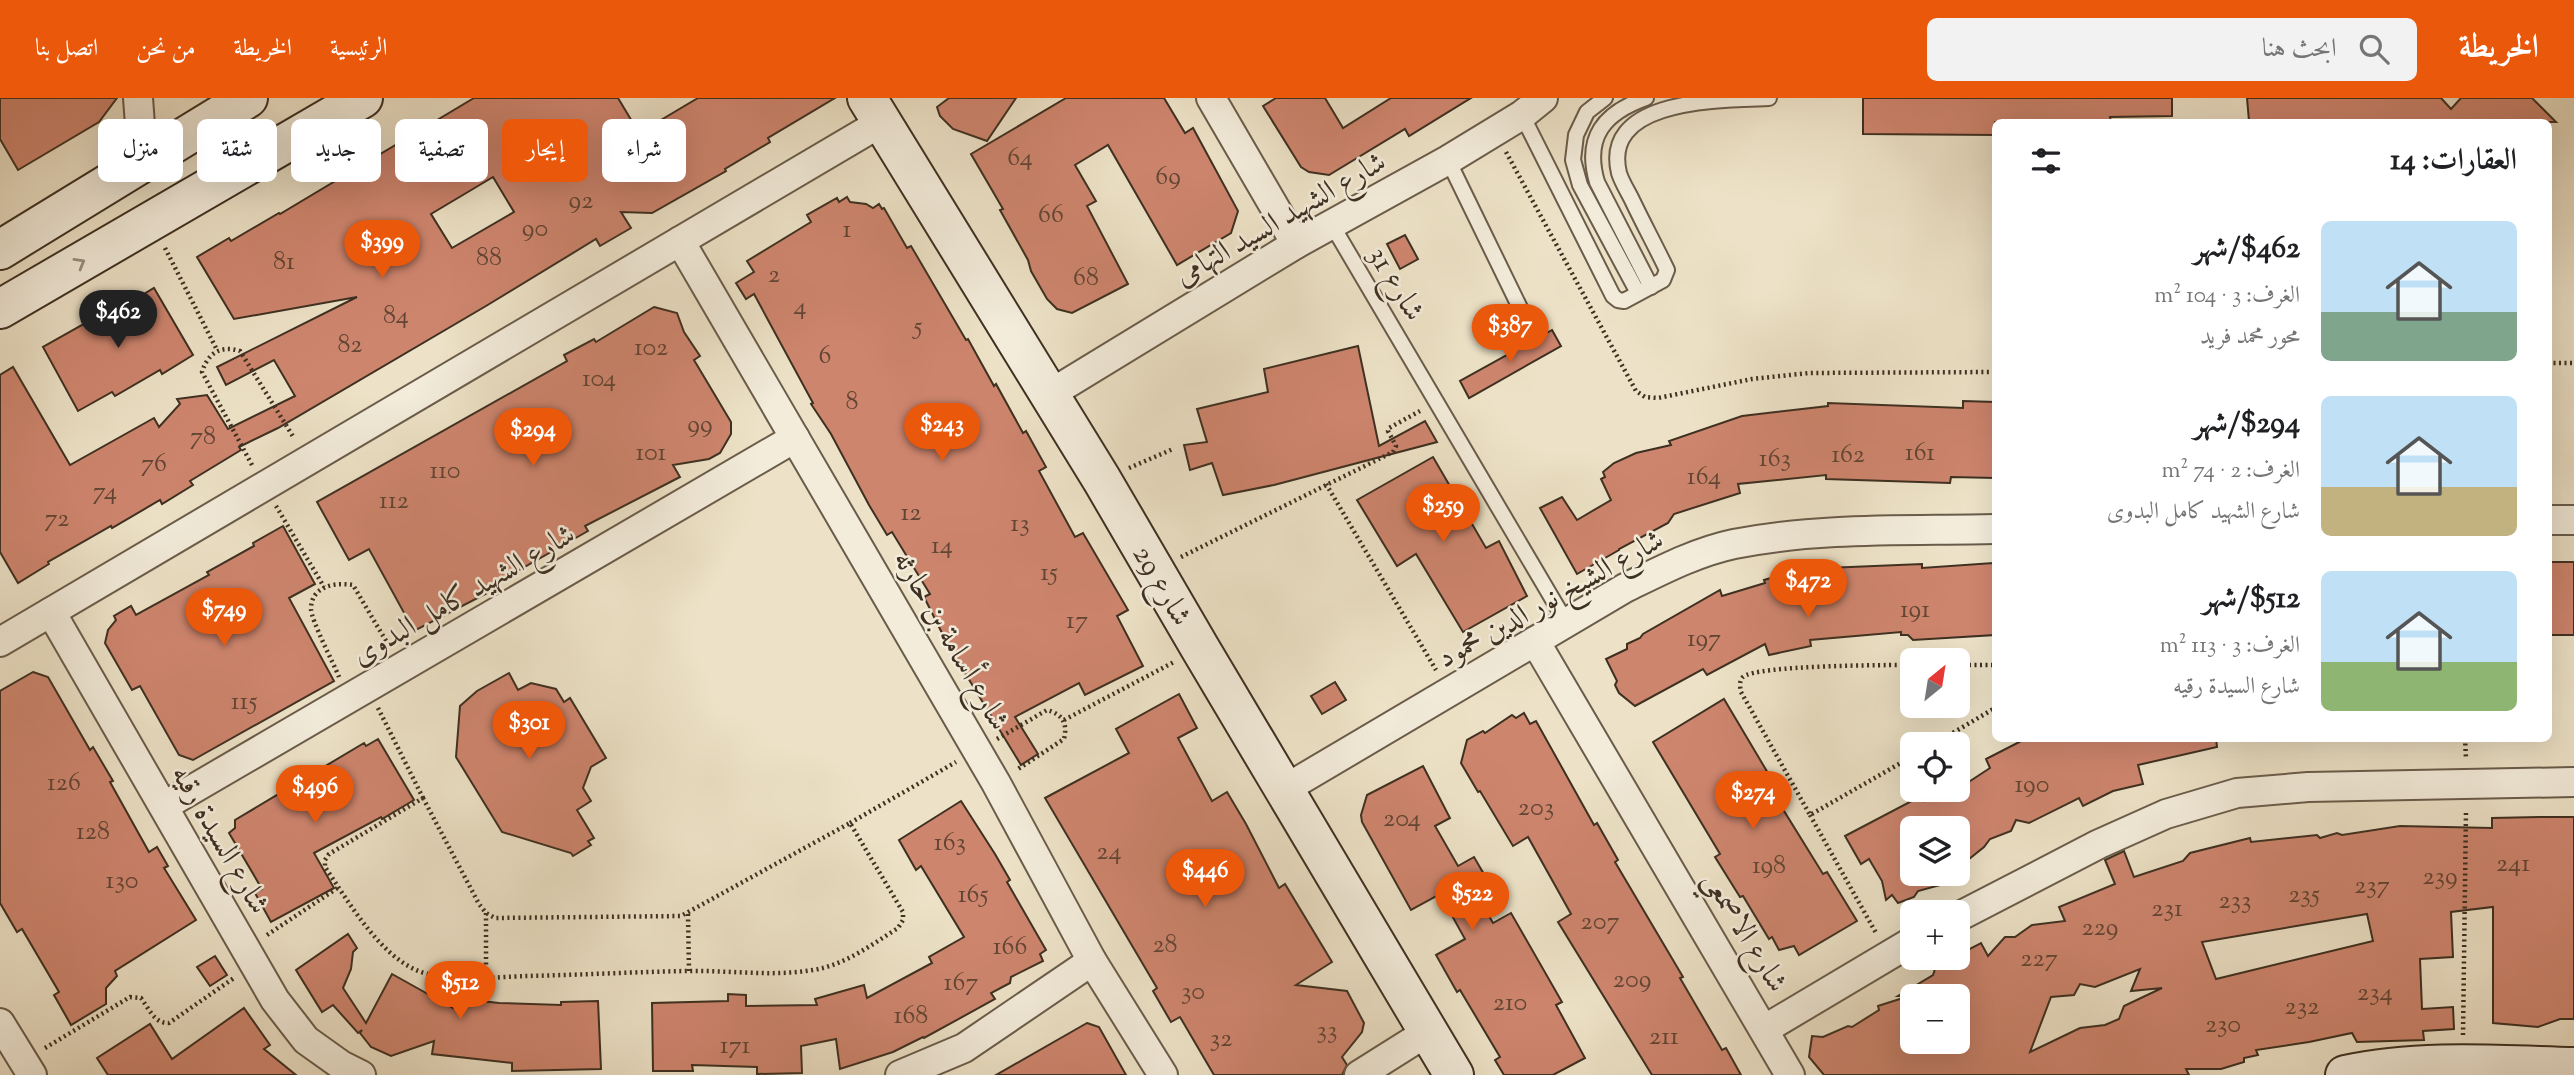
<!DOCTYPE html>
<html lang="ar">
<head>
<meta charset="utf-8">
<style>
  body { margin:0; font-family:"Sorts Mill Goudy",Amiri,serif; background:#f2f2f2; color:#202124; direction:rtl; height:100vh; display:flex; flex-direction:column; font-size:26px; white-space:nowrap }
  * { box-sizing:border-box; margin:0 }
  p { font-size:23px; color:#757577 }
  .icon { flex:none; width:38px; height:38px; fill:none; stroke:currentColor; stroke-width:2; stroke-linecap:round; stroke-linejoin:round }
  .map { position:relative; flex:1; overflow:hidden; direction:ltr }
  .side { position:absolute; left:1992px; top:21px; width:560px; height:623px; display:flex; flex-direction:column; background:#fff; border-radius:10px; box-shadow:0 7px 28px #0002; direction:rtl }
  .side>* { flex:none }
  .top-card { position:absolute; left:21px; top:21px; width:665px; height:63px; direction:rtl; display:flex; gap:14px }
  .needle { width:46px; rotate:30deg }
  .tools { position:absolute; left:1900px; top:550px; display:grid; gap:14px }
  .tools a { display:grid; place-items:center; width:70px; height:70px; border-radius:10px; background:#fff; box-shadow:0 7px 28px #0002; font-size:35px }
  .price { position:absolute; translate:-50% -60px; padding:0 16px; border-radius:24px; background:#ea580c; color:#fff; font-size:23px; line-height:46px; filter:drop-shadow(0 2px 4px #0008) }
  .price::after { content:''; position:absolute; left:50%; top:42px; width:21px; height:16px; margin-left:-10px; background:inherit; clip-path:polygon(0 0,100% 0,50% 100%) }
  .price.active { background:#222; color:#fff }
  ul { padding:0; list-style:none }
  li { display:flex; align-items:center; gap:21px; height:175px; padding:0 35px }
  li span { display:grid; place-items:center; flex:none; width:196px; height:140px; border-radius:10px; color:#555 }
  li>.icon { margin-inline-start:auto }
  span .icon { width:84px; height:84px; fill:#fffc; stroke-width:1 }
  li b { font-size:30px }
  h2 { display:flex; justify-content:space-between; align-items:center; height:84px; padding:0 35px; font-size:30px }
  .pill { padding:0 24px; border-radius:10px; background:#fff; box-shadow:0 7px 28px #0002; font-size:24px; line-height:63px }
  .pill.active { background:#ea580c; color:#fff }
  header { display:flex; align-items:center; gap:42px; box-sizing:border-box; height:98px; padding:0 35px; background:#ea580c; color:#fff }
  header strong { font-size:33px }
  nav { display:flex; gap:38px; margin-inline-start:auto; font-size:24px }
  .search { width:490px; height:63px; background:#f2f2f2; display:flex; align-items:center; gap:18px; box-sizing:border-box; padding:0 24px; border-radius:10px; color:#757577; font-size:26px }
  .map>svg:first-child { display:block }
</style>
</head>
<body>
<header>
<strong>الخريطة</strong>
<div class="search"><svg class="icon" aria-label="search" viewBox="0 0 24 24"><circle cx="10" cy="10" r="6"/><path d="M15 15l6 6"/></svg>ابحث هنا</div>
<nav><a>الرئيسية</a><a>الخريطة</a><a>من نحن</a><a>اتصل بنا</a></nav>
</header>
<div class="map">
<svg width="2574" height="977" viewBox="0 0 2574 977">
  <rect width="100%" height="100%" fill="#ede2c7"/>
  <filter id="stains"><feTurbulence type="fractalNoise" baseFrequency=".00286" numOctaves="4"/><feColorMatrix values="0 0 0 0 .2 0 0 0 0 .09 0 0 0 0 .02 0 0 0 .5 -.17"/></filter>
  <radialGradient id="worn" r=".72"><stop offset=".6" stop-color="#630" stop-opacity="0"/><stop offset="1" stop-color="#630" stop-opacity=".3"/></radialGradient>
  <!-- building -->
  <g fill="#ce856e" stroke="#3e3021" stroke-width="2" fill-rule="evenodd">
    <polygon points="0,0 117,0 99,24 18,72 0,41"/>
    <path d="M 474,0 L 618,0 L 639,35 L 698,0 L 835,0 L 768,40 L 770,44 L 725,71 L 726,73 L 652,115 L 621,114 L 631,130 L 600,148 L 596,141 L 486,208 L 278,330 L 239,349 L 241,352 L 190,383 L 193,387 L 162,406 L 160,402 L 112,430 L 111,428 L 48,464 L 49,466 L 18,485 L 0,454 L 0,277 L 13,269 L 70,367 L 154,320 L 159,329 L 180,306 L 177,301 L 207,297 L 228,331 L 295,298 L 274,262 L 226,287 L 217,269 L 357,199 L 234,221 L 197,159 L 229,140 L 231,143 L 279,115 L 280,116 ZM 493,79 L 514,114 L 452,150 L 431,116 Z"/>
    <polygon points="949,0 1016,0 987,43 953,31 940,18 937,9"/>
    <polygon points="1066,0 1164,0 1185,35 1193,30 1238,113 1231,135 1177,167 1108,47 1075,67 1096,103 1087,108 1128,186 1072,215 1057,211 1047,201 1031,173 1028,162 1000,112 1003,111 971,56"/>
    <polygon points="1276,0 1325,0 1343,30 1391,0 1471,0 1409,38 1405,31 1329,77 1309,74 1301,69 1263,8"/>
    <polygon points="1863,0 2172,0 2172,18 2110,19 2111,24 1995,24 1995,37 1863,36"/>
    <polygon points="2247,0 2441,0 2451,11 2461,0 2532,0 2556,24 2249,23"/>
    <polygon points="847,99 850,104 866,106 873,110 879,106 882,111 884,110 907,150 911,148 966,242 968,241 994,288 996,286 1023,335 1026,333 1046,369 1039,373 1075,439 1083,435 1128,512 1117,518 1143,568 1085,597 1079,585 1015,619 1038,656 1021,667 948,547 924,499 930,496 892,434 887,437 869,407 831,336 811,306 813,305 754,196 746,201 736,185 754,174 747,163 811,124 807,117 837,100 839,104"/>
    <polygon points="1405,137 1418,161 1400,171 1387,146"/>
    <polygon points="154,190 193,257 162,276 160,272 115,298 112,294 78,313 43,249 107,213 109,217"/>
    <polygon points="654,209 677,215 684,234 700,258 694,262 731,324 731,336 720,355 709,361 673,367 680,379 585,428 588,433 491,488 493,492 414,533 369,451 349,462 317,404 567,263 564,257 594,241 596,244"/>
    <polygon points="1552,232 1561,248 1469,300 1460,283"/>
    <polygon points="1358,248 1379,348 1425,323 1437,344 1274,387 1223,397 1212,365 1190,372 1184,347 1207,344 1197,311 1268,294 1264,271"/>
    <polygon points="1963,303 1995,304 1995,380 1951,379 1950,385 1826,381 1826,377 1738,386 1740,395 1674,416 1668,425 1619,451 1619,452 1577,476 1540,410 1562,399 1577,422 1611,402 1601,381 1605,379 1603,374 1614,365 1636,355 1671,347 1669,343 1742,318 1828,308 1828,305 1963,310"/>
    <polygon points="1433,359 1486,450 1499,443 1527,498 1463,534 1416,456 1397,468 1357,402"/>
    <polygon points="283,428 315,486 289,500 334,583 193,662 179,657 140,588 132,592 105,545 108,532 116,522 114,518 131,508 136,517 209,477 207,474 254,448 253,445"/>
    <rect x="2548" y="464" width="26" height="73"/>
    <polygon points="1993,465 1995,537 1913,542 1908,537 1901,537 1901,534 1810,542 1811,548 1769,557 1765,546 1707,577 1703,571 1635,608 1619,595 1615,587 1617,583 1606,561 1627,551 1627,546 1640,540 1643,536 1720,492 1722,498 1765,485 1764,482 1782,477 1783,481 1828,478 1827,470 1922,466 1922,470"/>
    <polygon points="33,574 48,579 90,652 93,649 113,683 110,684 149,754 157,749 168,768 164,770 196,822 115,873 117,878 106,890 106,906 71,927 54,897 59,894 22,831 17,834 0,805 0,593"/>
    <polygon points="509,575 518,592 531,585 556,591 564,604 570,600 606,660 591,669 583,690 591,703 577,712 594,740 588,743 591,747 573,758 571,755 502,734 456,659 460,608 477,593"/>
    <polygon points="1335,584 1346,602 1322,616 1311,598"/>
    <polygon points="1179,596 1197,630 1178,640 1212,703 1227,694 1246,726 1279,790 1285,786 1332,864 1296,887 1347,893 1364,925 1362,934 1342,959 1347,967 1342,977 1214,977 1180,919 1171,924 1153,893 1157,890 1045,700 1129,655 1116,631"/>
    <polygon points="1724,601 1781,697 1776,700 1823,776 1827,774 1857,823 1799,857 1794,848 1779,852 1772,839 1769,841 1743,798 1740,799 1715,759 1720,756 1653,644"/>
    <polygon points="1524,615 1530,626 1536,623 1594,727 1597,725 1618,762 1615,764 1683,879 1680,880 1722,952 1726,950 1741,977 1652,977 1558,824 1571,816 1528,739 1513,748 1480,693 1478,694 1461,665 1467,642 1483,633 1485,635 1512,617 1516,620"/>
    <polygon points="2027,640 2216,640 2217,649 2138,667 2143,686 2113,693 2083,708 2079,700 2029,725 2016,722 2011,733 1990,741 1984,749 1958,770 1958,730 1913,730 1913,775 1961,775 1962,781 1918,793 1914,799 1898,805 1892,797 1886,802 1882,783 1869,761 1861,766 1845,738 1921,698 1924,703 1937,695 1941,700 1958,691 1990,670 1986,661"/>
    <polygon points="378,641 414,702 382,721 381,719 314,755 334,790 271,824 255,795 262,791 229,735 235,730 235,722 364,645 366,648"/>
    <polygon points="1423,668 1450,720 1435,728 1458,768 1474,759 1485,778 1471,786 1493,825 1511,815 1562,904 1556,907 1585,960 1553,977 1504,977 1495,962 1500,959 1460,892 1457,894 1436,857 1465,841 1440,796 1411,812 1362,724 1361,717 1367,697"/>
    <polygon points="961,703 995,756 1010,782 1007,784 1046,852 1040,856 1043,863 1011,879 1010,885 991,895 995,901 924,940 923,939 893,954 840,971 836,941 801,948 802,975 757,976 757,969 692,967 693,973 653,973 652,905 728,903 728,896 746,897 746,908 817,907 815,901 864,887 867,900 932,865 929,859 964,839 921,768 916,772 899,742"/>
    <path d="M 2539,719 L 2574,719 L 2574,921 L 2560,921 L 2538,929 L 2493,925 L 2493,809 L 2451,814 L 2453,859 L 2420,861 L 2422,911 L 2453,909 L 2454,931 L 2423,933 L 2424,942 L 2357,944 L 2352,935 L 2309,944 L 2256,952 L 2258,957 L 2244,960 L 2244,964 L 2221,971 L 2186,971 L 2189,977 L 1824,977 L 1809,959 L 1812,938 L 1823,939 L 1848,928 L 1852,929 L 1879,912 L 1878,908 L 1903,900 L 1913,916 L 1913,943 L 1958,943 L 1958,898 L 1898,898 L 1933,877 L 1936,868 L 1953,859 L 1958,859 L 1958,857 L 1981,845 L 1988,858 L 2005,839 L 2015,839 L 2032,827 L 2065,823 L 2059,809 L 2115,786 L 2105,762 L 2124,753 L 2134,779 L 2183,763 L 2190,755 L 2250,740 L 2251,744 L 2317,737 L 2320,740 L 2337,735 L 2342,737 L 2400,728 L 2492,730 L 2492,720 ZM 2367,816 L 2373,843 L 2216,881 L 2202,844 ZM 2140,871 L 2131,893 L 2162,890 L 2124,908 L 2119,921 L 2105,927 L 2080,930 L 2030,954 L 2051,899 L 2074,897 L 2080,886 L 2095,889 Z"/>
    <polygon points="348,836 357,850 353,854 351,871 343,890 366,925 392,876 453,910 455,900 499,905 561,907 561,904 598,903 601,971 512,973 512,965 432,956 434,943 391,958 371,949 360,935 362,932 358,935 333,907 322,914 296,872"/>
    <polygon points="215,858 227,877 210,888 197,869"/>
    <polygon points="244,910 270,947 264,951 296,977 108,977 97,960 150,926 172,961"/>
    <polygon points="1087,925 1099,929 1126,977 996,977"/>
  </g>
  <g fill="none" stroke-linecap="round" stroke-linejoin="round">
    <defs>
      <g id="lane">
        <polyline points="1605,0 1587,14 1576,37 1573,62 1580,87 1638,195"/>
        <path d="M 1646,0 C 1604,15 1584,39 1597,84 L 1651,189"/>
        <path d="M 1522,17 L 1613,198 L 1618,202 L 1624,203 L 1663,182 L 1667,172 C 1656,149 1644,127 1633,104 C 1629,95 1622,85 1619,75 C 1601,0 1722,2 1769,0"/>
        <polyline points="1448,62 1521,212"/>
        <polyline points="1332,127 1566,524"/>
      </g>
      <g id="street">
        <polyline points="1211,0 1296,146"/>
        <polyline points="135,70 140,27 138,0"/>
        <polyline points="680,143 996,685 1092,863 1163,977"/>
        <polyline points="1050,296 1296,146 1448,62 1522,17 1543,0"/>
        <polyline points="2548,422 2574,422"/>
        <polyline points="51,514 275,902 306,942 341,967 361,977"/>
        <polyline points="1535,543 1790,977"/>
        <polyline points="0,544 882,24"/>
        <path d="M 1285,691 L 1625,490 C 1660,473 1696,454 1734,446 C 1820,429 1908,433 1995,431"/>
        <polyline points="164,708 795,340"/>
        <polyline points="1958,819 2099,746 2166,716 2237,695 2308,689 2574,684"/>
        <polyline points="0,925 32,977"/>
        <polyline points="1765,931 1913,843"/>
        <polyline points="900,977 964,950 1092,863"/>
        <polyline points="1359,977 1429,933"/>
      </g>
      <g id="secondary">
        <polyline points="867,0 1102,382 1200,550 1454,977"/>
        <polyline points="0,152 248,0"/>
        <polyline points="0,211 363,0"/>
        <path d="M 2345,977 C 2420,961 2498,967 2574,969"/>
      </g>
    </defs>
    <!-- lane casing -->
    <use href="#lane" stroke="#6a5c4a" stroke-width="18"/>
    <!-- street casing -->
    <use href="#street" stroke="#6a5c4a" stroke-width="32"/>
    <!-- secondary casing -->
    <use href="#secondary" stroke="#3e3021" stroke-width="42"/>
    <!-- path -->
    <g stroke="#3e3021" stroke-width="4.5" stroke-dasharray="2 3.5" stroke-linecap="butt">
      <polyline points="1506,54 1636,293 1645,299 1658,300 1752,281 1809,275 1995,274"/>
      <polyline points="165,150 217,252"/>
      <polyline points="2548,265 2574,265"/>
      <path d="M 252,367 L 202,274 C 208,255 220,247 240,253 L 294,340"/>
      <polyline points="1129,370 1173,351"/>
      <polyline points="1326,386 1436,572"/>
      <polyline points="276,408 324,489"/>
      <polyline points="1181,459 1393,354 1396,348 1388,333 1389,330 1420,313"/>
      <path d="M 1913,567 C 1889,567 1756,567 1743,579 C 1739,583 1740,589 1741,594 L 1810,717 L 1913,658"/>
      <polyline points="1958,567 1995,567"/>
      <path d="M 339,579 C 334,566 311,522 311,511 C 311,488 335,484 353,487 L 389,548"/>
      <polyline points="378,610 423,700"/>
      <polyline points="1064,622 1174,564"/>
      <polyline points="2465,640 2466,661"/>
      <path d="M 997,641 L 1047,612 C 1062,616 1068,625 1064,641 L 1018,671"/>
      <polyline points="1934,646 1995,610"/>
      <path d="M 423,700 L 479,806 L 486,815 L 495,820 L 681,818 L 850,725 L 903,814 L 903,822 L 898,830 C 871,847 845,867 813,872 C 771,879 728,872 686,873 C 633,874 579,877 526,878 C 495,879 445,885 416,872 C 378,855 348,803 325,769 L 325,762 L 329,756 Z"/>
      <polyline points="1810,717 1876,835"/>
      <polyline points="850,725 956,664"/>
      <polyline points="486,815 486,880"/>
      <polyline points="688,816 689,873"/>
      <polyline points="267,837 339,789"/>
      <polyline points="2463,937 2466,712"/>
      <path d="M 45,950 L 130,899 L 141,900 C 149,911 155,926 169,925 L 234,880"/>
    </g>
    <!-- lane -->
    <use href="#lane" stroke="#f3ecdb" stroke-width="14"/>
    <!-- street -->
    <use href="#street" stroke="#f3ecdb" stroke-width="28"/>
    <!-- secondary -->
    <use href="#secondary" stroke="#f3ecdb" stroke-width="38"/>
  </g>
  <!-- one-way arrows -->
  <defs><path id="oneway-chevron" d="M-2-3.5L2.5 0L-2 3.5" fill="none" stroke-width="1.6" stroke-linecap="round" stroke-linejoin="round" transform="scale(1.75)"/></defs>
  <use stroke="#988e7e" href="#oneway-chevron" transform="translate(80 165) rotate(-30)"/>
  <g text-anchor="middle" stroke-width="5" stroke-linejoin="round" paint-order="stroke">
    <!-- number labels -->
    <g font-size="26" fill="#624534">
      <text x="1020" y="67">64</text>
      <text x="1168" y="86">69</text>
      <text x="581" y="110">92</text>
      <text x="1051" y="124">66</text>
      <text x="535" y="138">90</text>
      <text x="847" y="139">1</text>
      <text x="489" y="167">88</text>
      <text x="284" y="171">81</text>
      <text x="774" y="184">2</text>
      <text x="1086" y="187">68</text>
      <text x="800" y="216">4</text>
      <text x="396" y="225">84</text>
      <text x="918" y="236">5</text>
      <text x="350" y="254">82</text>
      <text x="651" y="257">102</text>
      <text x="825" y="265">6</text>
      <text x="599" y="288">104</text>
      <text x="852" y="311">8</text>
      <text x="700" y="334">99</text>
      <text x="203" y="346">78</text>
      <text x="651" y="362">101</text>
      <text x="1920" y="362">161</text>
      <text x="1848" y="364">162</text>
      <text x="1775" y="368">163</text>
      <text x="154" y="373">76</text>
      <text x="445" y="380">110</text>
      <text x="1704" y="386">164</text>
      <text x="105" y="401">74</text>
      <text x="394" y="410">112</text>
      <text x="911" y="422">12</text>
      <text x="57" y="428">72</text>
      <text x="1020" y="433">13</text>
      <text x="942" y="455">14</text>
      <text x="1049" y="482">15</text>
      <text x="1915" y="519">191</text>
      <text x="1077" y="530">17</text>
      <text x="1704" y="548">197</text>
      <text x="244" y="611">115</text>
      <text x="64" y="692">126</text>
      <text x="2032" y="694">190</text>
      <text x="1536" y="717">203</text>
      <text x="1402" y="728">204</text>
      <text x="93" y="741">128</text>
      <text x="950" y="752">163</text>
      <text x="1109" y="761">24</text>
      <text x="2513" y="773">241</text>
      <text x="1769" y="775">198</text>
      <text x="2440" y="786">239</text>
      <text x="122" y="790">130</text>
      <text x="2372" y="795">237</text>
      <text x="973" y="804">165</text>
      <text x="2304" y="804">235</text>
      <text x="2235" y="810">233</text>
      <text x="2167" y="818">231</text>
      <text x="1600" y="831">207</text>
      <text x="2100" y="837">229</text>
      <text x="1165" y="854">28</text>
      <text x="1010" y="856">166</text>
      <text x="2039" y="868">227</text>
      <text x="1632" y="889">209</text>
      <text x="961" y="892">167</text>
      <text x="1193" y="901">30</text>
      <text x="2375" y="902">234</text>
      <text x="1510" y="912">210</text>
      <text x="2302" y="916">232</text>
      <text x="911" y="925">168</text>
      <text x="2223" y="934">230</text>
      <text x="1327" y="940">33</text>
      <text x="1664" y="946">211</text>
      <text x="1221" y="948">32</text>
      <text x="735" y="955">171</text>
    </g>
    <!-- street labels -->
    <g font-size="30" fill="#3e3021" stroke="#f3ecdb">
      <text transform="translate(1280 120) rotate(-30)" y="10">شارع الشهيد السيد التهامى</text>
      <text transform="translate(1397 185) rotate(59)" y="10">شارع 31</text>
      <text transform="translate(1163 487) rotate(60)" y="10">شارع 29</text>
      <text transform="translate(463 496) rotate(-30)" y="10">شارع الشهيد كامل البدوى</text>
      <text transform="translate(1550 500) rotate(-29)" y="10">شارع الشيخ نور الدين محمود</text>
      <text transform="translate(952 542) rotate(60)" y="10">شارع أسامة بن حارثه</text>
      <text transform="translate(221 741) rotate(60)" y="10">شارع السيدة رقيه</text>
      <text transform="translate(1746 833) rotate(59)" y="10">شارع الاصمعي</text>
    </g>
  </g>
  <rect width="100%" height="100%" filter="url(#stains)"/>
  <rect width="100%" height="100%" fill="url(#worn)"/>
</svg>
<div class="tools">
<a><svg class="needle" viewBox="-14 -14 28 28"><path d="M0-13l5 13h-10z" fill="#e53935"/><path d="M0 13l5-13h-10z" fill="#757577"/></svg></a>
<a><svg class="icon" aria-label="locate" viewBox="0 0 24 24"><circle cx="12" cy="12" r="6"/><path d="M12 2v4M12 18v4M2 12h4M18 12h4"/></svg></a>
<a><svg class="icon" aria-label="layers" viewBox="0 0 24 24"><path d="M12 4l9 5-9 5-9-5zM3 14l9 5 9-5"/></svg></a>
<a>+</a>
<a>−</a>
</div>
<b class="price" style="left:382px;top:182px">$399</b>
<b class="price active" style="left:118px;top:252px">$462</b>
<b class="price" style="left:1510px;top:266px">$387</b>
<b class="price" style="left:942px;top:365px">$243</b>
<b class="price" style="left:533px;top:370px">$294</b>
<b class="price" style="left:1443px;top:446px">$259</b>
<b class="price" style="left:1808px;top:521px">$472</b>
<b class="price" style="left:224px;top:550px">$749</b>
<b class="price" style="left:529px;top:663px">$301</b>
<b class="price" style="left:315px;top:727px">$496</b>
<b class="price" style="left:1753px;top:733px">$274</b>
<b class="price" style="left:1205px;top:811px">$446</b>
<b class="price" style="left:1472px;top:834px">$522</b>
<b class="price" style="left:460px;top:923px">$512</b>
<div class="top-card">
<a class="pill">شراء</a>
<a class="pill active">إيجار</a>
<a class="pill">تصفية</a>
<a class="pill">جديد</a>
<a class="pill">شقة</a>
<a class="pill">منزل</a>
</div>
<section class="side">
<h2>العقارات: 14<svg class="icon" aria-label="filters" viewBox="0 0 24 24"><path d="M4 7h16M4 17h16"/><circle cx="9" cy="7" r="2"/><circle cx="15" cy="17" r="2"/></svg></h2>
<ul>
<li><span style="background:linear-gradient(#bfe0f5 65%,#7fa58c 0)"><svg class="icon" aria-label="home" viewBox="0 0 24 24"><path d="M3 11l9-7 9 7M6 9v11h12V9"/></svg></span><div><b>$462/شهر</b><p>الغرف: 3 · 104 m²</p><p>محور محمد فريد</p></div></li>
<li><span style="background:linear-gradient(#bfe0f5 65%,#c2b280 0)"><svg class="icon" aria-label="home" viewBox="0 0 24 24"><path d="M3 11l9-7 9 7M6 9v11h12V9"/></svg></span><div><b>$294/شهر</b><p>الغرف: 2 · 74 m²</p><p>شارع الشهيد كامل البدوى</p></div></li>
<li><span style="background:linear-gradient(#bfe0f5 65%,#8fb573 0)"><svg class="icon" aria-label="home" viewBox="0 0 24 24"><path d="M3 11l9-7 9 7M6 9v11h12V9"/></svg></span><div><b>$512/شهر</b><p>الغرف: 3 · 113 m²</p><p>شارع السيدة رقيه</p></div></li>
</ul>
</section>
</div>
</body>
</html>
